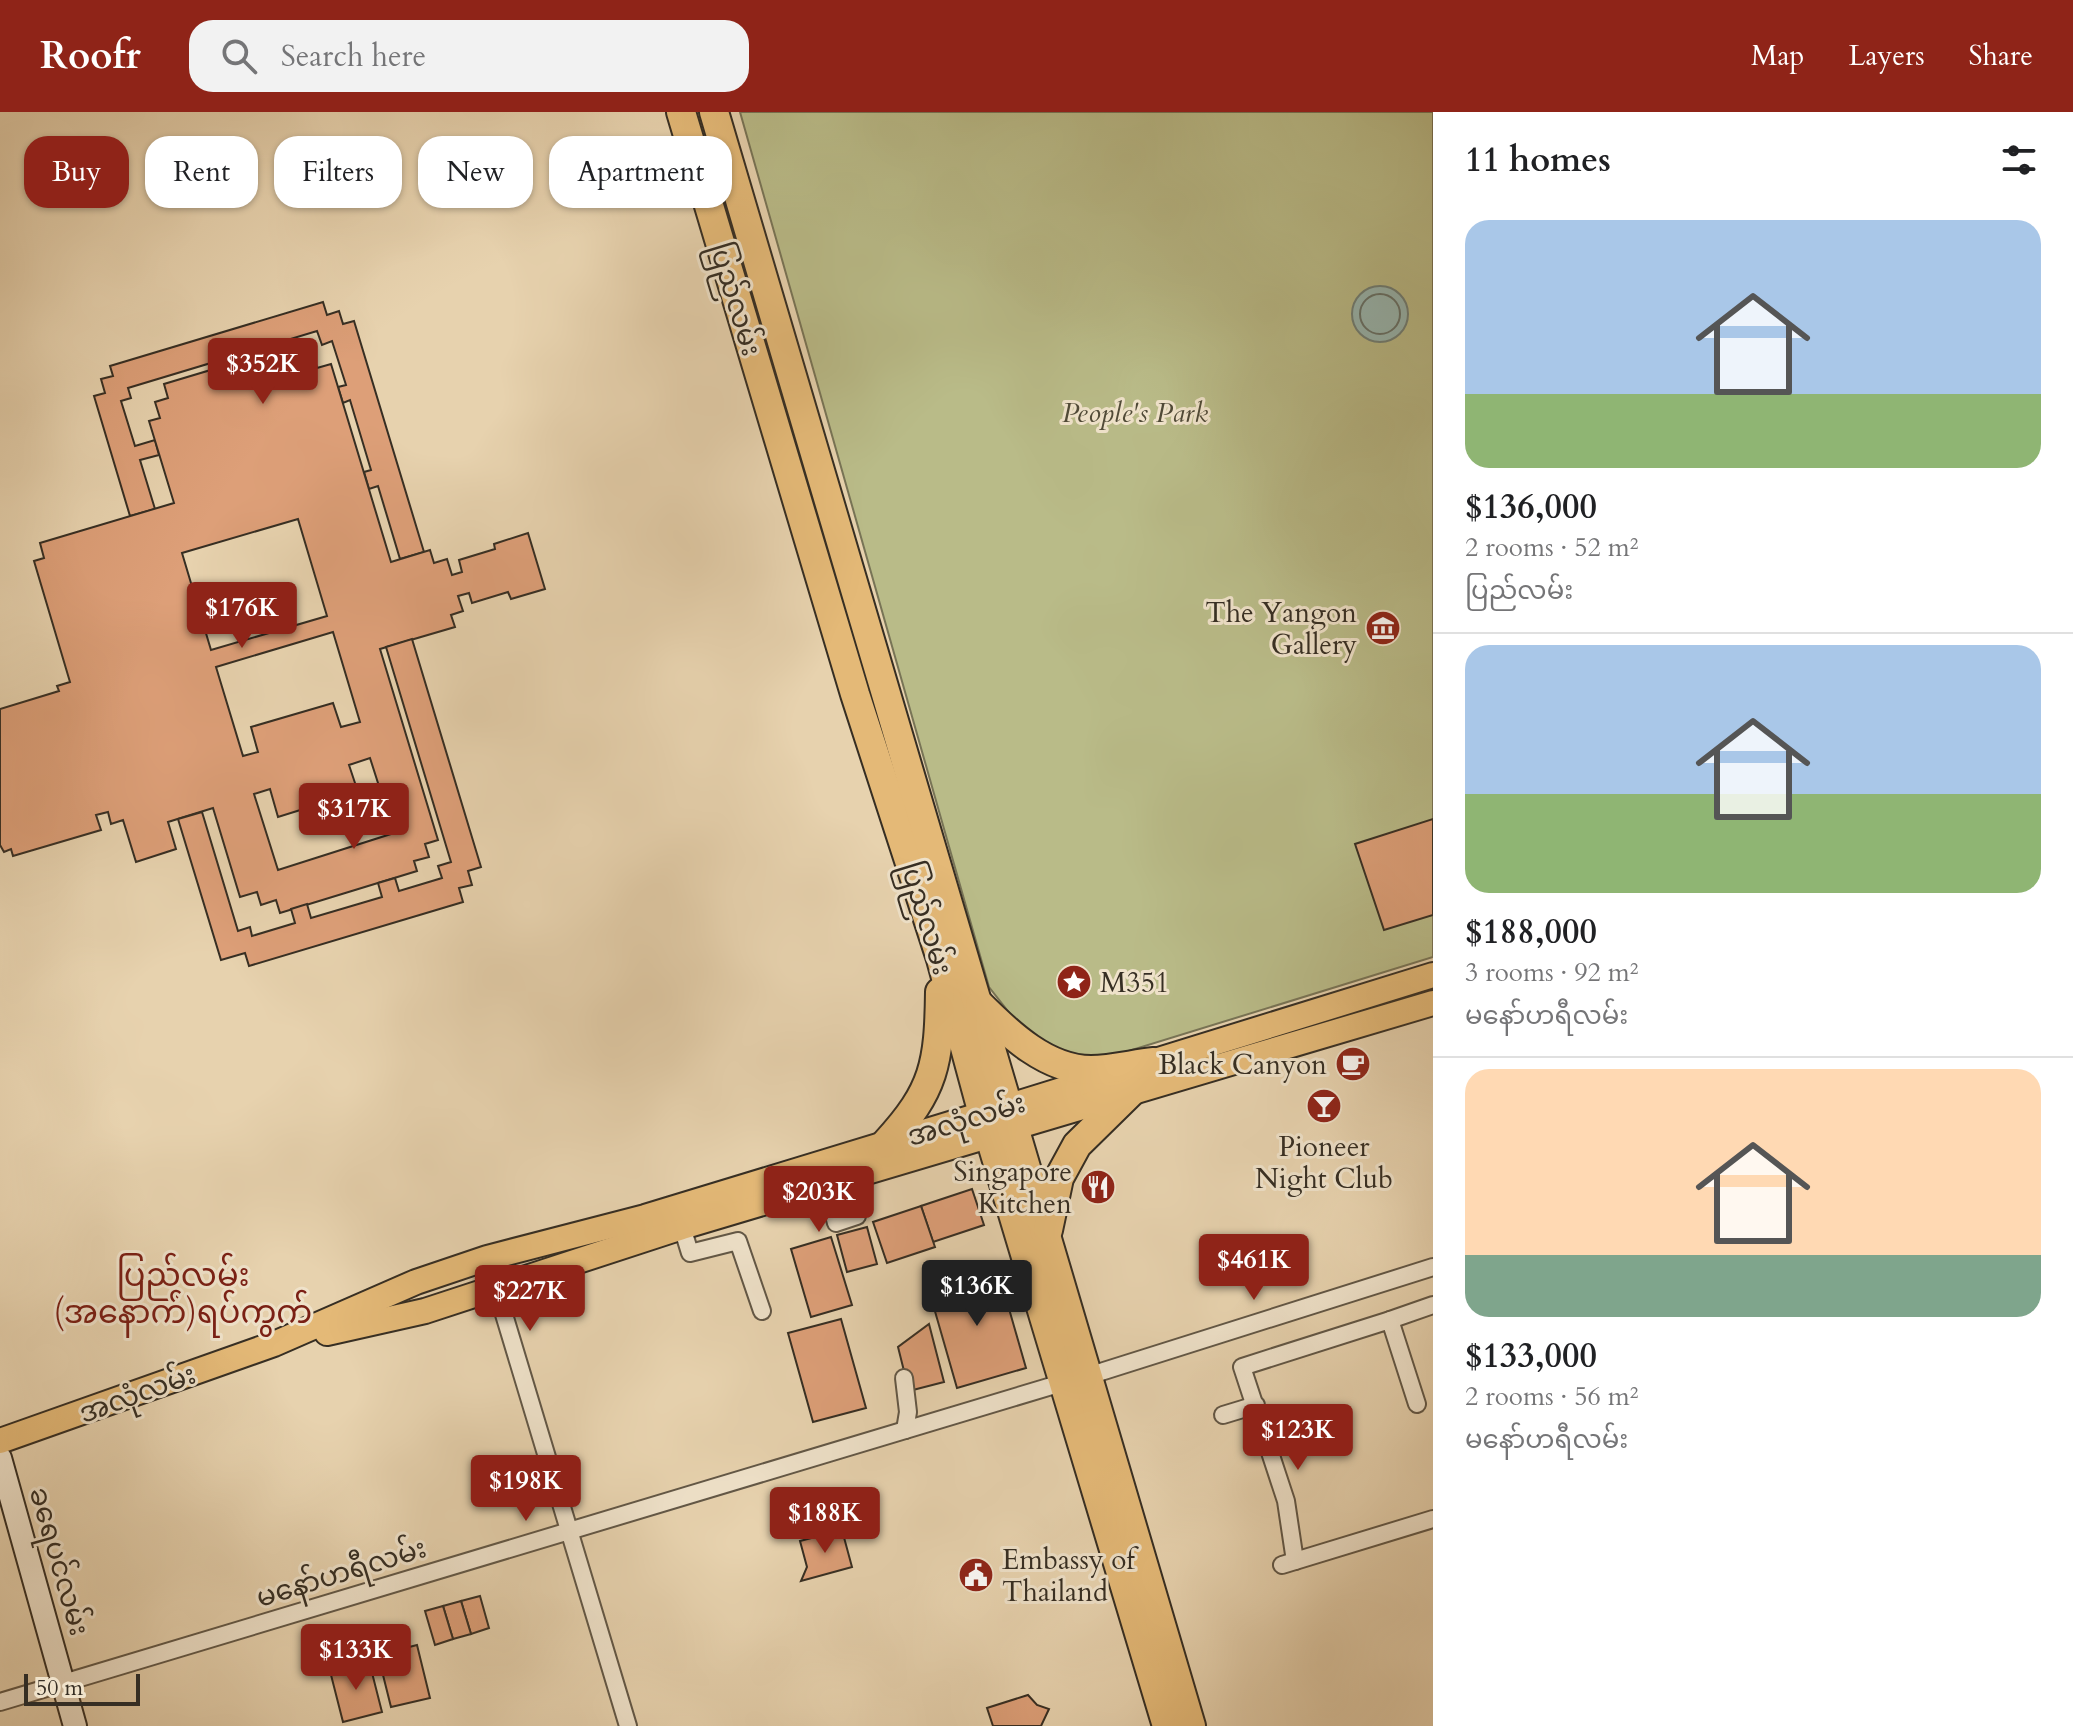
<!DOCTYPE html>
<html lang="en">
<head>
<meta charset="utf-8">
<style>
  body { margin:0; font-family:Cardo,"Noto Sans Myanmar",serif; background:#f2f2f2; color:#202124; height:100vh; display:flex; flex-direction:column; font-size:30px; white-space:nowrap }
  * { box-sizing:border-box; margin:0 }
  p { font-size:26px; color:#757577 }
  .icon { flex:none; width:44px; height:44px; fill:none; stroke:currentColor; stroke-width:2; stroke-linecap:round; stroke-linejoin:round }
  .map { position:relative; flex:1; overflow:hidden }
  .drawer { display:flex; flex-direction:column; background:#fff; width:640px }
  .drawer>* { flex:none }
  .banner { position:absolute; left:24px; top:24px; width:760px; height:72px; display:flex; gap:16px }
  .scale { position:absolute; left:24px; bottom:20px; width:116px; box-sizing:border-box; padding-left:8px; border:4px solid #362e23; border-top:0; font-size:22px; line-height:28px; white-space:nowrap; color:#362e23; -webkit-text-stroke:6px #efe2ca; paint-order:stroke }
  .price { position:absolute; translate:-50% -68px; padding:0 18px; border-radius:8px; background:#8f2418; color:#fff; font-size:26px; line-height:52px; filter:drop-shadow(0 2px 4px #0008) }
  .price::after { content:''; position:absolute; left:50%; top:48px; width:24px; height:18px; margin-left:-12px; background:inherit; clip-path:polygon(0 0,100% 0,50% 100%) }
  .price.selected { background:#222; color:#fff }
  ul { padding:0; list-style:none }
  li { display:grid; align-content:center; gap:16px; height:424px; padding:0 32px }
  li+li { border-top:2px solid #e0e0e0 }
  li span { display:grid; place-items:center; height:248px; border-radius:24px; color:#555 }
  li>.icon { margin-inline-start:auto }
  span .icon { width:144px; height:144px; fill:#fffc; stroke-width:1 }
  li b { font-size:34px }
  h2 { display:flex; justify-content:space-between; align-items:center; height:96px; padding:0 32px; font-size:34px }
  .chip { padding:0 28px; border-radius:24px; background:#fff; box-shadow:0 2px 6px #0004; font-size:28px; line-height:72px }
  .chip.selected { background:#8f2418; color:#fff }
  header { display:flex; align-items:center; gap:48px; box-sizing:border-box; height:112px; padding:0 40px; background:#8f2418; color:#fff }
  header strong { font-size:38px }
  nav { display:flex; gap:44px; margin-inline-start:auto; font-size:28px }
  .search { width:560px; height:72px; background:#f2f2f2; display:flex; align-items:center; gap:20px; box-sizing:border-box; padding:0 28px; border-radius:24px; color:#757577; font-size:30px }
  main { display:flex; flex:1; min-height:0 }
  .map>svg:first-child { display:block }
</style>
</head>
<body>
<header>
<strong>Roofr</strong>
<div class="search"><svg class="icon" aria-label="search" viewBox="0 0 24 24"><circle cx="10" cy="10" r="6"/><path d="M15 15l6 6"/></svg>Search here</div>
<nav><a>Map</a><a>Layers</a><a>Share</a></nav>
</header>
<main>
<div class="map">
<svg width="1433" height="1614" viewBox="0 0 1433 1614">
  <rect width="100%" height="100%" fill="#e7d2ae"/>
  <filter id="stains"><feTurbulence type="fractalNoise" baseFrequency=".0025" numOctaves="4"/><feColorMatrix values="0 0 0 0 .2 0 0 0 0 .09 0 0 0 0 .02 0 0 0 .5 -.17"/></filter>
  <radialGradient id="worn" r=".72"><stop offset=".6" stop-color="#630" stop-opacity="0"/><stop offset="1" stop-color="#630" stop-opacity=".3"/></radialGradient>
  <!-- green -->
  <polygon fill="#b9bb88" stroke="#787456" stroke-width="2" points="740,0 1433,0 1433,845 1093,950 1029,926 989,875"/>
  <!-- water -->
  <circle fill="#97b6b0" stroke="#708078" stroke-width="2" cx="1380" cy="202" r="28"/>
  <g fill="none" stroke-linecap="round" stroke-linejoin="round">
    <!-- shore -->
    <circle stroke="#66726a" stroke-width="2" cx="1380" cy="202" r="20"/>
  </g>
  <!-- building -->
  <g fill="#dd9f78" stroke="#362e23" stroke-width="2" fill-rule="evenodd">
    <polygon points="323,190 327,203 339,199 343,212 354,209 424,440 400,447 378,374 369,377 364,360 371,358 350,288 343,291 338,275 346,273 332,229 322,233 317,219 128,276 131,286 121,289 135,334 155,328 159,343 140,348 155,397 130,404 94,284 105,281 101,267 113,264 110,254"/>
    <path d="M 297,232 L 300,243 L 313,240 L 317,256 L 331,252 L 391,450 L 430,438 L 434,451 L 447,447 L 452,463 L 462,460 L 459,448 L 495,437 L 494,432 L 528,421 L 545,477 L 511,487 L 508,480 L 472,491 L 469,481 L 458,484 L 463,499 L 451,503 L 455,515 L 380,537 L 438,728 L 425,732 L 429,745 L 414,749 L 417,759 L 280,801 L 276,788 L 261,793 L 257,780 L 240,785 L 213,696 L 168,710 L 176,737 L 136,750 L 123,708 L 111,712 L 108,700 L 96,703 L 101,718 L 13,744 L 11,737 L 4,740 L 0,733 L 0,597 L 59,579 L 57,574 L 70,570 L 34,449 L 44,446 L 40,431 L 174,391 L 149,309 L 160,306 L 155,290 L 168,286 L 164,272 ZM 298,407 L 327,504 L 211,538 L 182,441 ZM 333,520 L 360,610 L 341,615 L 333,591 L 251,615 L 258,640 L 243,644 L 216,555 ZM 370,646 L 394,721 L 278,758 L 254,682 L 270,677 L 278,705 L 358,680 L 349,653 Z"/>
    <polygon points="412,527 481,755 468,759 472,773 459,776 463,790 249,854 245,841 221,848 178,707 202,700 238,819 250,815 252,824 295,811 291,797 307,792 311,806 382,785 378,771 395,766 399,779 442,766 438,754 451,750 386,535"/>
    <polygon points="1433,707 1433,803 1384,818 1355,732"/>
    <polygon points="972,1077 984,1113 933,1130 921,1094"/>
    <polygon points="921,1094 935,1135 887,1151 873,1110"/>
    <polygon points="867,1115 877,1152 847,1160 837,1123"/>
    <polygon points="831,1125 852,1193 811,1205 791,1137"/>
    <polygon points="997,1155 1026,1256 957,1276 928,1175"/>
    <polygon points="841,1207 866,1296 813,1310 788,1221"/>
    <polygon points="929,1212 944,1270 909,1279 898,1235"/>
    <polygon points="842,1418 852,1455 801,1469 807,1455 800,1429"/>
    <polygon points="480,1484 489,1516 471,1522 461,1489"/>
    <polygon points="461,1489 471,1522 453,1527 443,1494"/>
    <polygon points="443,1494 453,1527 435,1533 425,1499"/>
    <polygon points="417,1533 430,1586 391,1595 378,1543"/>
    <polygon points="369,1549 382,1600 343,1610 330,1559"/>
    <polygon points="1028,1583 1037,1593 1049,1597 1041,1614 993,1614 987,1596"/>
  </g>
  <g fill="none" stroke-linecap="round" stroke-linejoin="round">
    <defs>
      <g id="street">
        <polyline points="826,1072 836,1111 857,1104"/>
        <polyline points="682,1115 690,1141 738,1129 762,1199"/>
        <polyline points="487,1146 628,1614"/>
        <polyline points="1390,1208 1433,1193"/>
        <polyline points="1088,1264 1433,1155"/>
        <polyline points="904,1266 908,1300 905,1318"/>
        <polyline points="1223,1303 1256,1293"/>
        <polyline points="1295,1449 1286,1389 1242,1255 1390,1208 1417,1292"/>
        <polyline points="1282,1453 1433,1407"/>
        <polyline points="0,1590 1065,1270"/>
      </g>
      <polyline id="secondary" points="0,1346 75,1614"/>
      <g id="primary">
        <polyline points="1010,994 1433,863"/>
        <polyline points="1015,1015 1433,891"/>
        <polyline points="327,1221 425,1199 682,1115 991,1023"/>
        <polyline points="0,1329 274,1232 416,1170 487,1146 645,1105 983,1002"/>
      </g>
      <g id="highway">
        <polyline points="681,0 855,582 941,847 983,1002 1167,1614"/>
        <polyline points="714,0 1191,1614"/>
        <path d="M 980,893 C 1009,922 1047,958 1091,958 C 1112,958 1134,952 1154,950"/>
        <path d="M 886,1031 C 935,978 939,951 940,880"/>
        <polyline points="1048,1118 1059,1066 1077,1033 1132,979"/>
      </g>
    </defs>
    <!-- street casing -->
    <use href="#street" stroke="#625746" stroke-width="20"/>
    <!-- secondary casing -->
    <use href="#secondary" stroke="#362e23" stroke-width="26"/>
    <!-- primary casing -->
    <use href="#primary" stroke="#362e23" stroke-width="28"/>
    <!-- highway casing -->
    <use href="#highway" stroke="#362e23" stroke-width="32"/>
    <!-- street -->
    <use href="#street" stroke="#efe2ca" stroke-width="16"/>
    <!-- secondary -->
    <use href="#secondary" stroke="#efe2ca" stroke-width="22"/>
    <!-- primary -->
    <use href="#primary" stroke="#e4b977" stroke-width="24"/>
    <!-- highway -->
    <use href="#highway" stroke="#e4b977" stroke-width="28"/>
  </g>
  <!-- icons -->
  <defs>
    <symbol id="museum-disc" viewBox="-11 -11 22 22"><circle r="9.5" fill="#8f2418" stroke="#efe2ca"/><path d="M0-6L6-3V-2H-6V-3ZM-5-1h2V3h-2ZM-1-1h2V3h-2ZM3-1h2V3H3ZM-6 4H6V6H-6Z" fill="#fff"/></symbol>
    <symbol id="sight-disc" viewBox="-11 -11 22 22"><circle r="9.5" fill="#8f2418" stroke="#efe2ca"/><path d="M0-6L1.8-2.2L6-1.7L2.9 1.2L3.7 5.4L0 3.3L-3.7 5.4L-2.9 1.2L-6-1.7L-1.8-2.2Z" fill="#fff"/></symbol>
    <symbol id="cafe-disc" viewBox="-11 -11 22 22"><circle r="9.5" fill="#8f2418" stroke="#efe2ca"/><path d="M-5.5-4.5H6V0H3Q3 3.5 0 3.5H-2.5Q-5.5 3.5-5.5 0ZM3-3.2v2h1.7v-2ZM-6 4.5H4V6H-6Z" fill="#fff"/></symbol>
    <symbol id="bar-disc" viewBox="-11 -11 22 22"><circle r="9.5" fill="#8f2418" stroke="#efe2ca"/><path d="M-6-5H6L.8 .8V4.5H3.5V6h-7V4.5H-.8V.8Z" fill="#fff"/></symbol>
    <symbol id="restaurant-disc" viewBox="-11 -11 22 22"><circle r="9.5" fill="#8f2418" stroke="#efe2ca"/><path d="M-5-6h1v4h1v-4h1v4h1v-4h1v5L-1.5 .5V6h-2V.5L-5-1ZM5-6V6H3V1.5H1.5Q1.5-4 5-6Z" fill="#fff"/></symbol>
    <symbol id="civic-disc" viewBox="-11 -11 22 22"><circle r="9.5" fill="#8f2418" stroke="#efe2ca"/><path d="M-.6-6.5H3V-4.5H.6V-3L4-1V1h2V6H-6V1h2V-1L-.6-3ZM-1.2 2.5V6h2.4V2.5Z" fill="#fff"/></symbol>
  </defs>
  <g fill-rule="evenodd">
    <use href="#museum-disc" x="1363" y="496" width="40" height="40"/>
    <use href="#sight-disc" x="1054" y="850" width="40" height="40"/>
    <use href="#cafe-disc" x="1333" y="932" width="40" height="40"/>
    <use href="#bar-disc" x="1304" y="974" width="40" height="40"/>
    <use href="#restaurant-disc" x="1078" y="1055" width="40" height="40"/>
    <use href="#civic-disc" x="956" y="1443" width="40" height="40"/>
  </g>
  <g text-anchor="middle" stroke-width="6" stroke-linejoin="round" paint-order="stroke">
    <!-- street labels -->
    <g font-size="28" fill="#362e23" stroke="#efe2ca">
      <text transform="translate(736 187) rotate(73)" y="10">ပြည်လမ်း</text>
      <text transform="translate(927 806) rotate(73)" y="10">ပြည်လမ်း</text>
      <text transform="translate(966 1007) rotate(-17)" y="10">အလုံလမ်း</text>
      <text transform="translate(137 1281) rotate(-20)" y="10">အလုံလမ်း</text>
      <text transform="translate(60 1449) rotate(74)" y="10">ခရေပင်လမ်း</text>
      <text transform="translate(341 1460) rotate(-17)" y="10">မနော်ဟရီလမ်း</text>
    </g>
    <!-- park labels -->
    <g font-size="28" font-style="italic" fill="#504a37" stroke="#efe2ca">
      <text x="1135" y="310">People's Park</text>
    </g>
    <!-- poi labels -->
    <g font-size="28" fill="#362e23" stroke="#efe2ca" text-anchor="end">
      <text x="1357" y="510">The Yangon<tspan x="1357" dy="32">Gallery</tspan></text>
      <text x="1100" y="880" text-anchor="start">M351</text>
      <text x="1327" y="962">Black Canyon</text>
      <text x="1324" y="1044" text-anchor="middle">Pioneer<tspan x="1324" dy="32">Night Club</tspan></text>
      <text x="1072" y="1069">Singapore<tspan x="1072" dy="32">Kitchen</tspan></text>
      <text x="1002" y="1457" text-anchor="start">Embassy of<tspan x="1002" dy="32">Thailand</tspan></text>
    </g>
    <!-- quarter labels -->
    <g font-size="32" fill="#7a1f14" stroke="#efe2ca">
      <text x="183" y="1174">ပြည်လမ်း<tspan x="183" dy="37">(အနောက်)ရပ်ကွက်</tspan></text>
    </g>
  </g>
  <rect width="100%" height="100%" filter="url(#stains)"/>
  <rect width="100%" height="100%" fill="url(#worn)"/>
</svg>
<div class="scale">50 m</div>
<b class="price" style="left:263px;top:294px">$352K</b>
<b class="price" style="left:242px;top:538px">$176K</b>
<b class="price" style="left:354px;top:739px">$317K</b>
<b class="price" style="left:819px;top:1122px">$203K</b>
<b class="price" style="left:1254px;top:1190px">$461K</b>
<b class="price selected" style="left:977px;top:1216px">$136K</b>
<b class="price" style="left:530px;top:1221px">$227K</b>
<b class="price" style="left:1298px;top:1360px">$123K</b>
<b class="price" style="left:526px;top:1411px">$198K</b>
<b class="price" style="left:825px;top:1443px">$188K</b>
<b class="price" style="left:356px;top:1580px">$133K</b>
<div class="banner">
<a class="chip selected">Buy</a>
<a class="chip">Rent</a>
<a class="chip">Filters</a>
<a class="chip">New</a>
<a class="chip">Apartment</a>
</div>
</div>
<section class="drawer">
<h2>11 homes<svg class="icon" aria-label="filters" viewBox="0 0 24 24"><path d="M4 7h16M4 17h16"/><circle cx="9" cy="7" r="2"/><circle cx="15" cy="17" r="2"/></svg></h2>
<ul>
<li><span style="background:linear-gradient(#a9c7e8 70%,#8fb573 0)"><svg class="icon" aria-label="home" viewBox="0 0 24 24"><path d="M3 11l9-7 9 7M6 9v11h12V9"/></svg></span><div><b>$136,000</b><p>2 rooms · 52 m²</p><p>ပြည်လမ်း</p></div></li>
<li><span style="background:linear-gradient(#a9c7e8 60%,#8fb573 0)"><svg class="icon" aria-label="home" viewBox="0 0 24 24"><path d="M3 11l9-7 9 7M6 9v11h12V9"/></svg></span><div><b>$188,000</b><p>3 rooms · 92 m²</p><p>မနော်ဟရီလမ်း</p></div></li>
<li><span style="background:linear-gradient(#ffd9b3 75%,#7fa58c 0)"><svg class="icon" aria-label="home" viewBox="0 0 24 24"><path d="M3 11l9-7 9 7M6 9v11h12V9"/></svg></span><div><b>$133,000</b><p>2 rooms · 56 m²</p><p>မနော်ဟရီလမ်း</p></div></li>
</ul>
</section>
</main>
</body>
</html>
